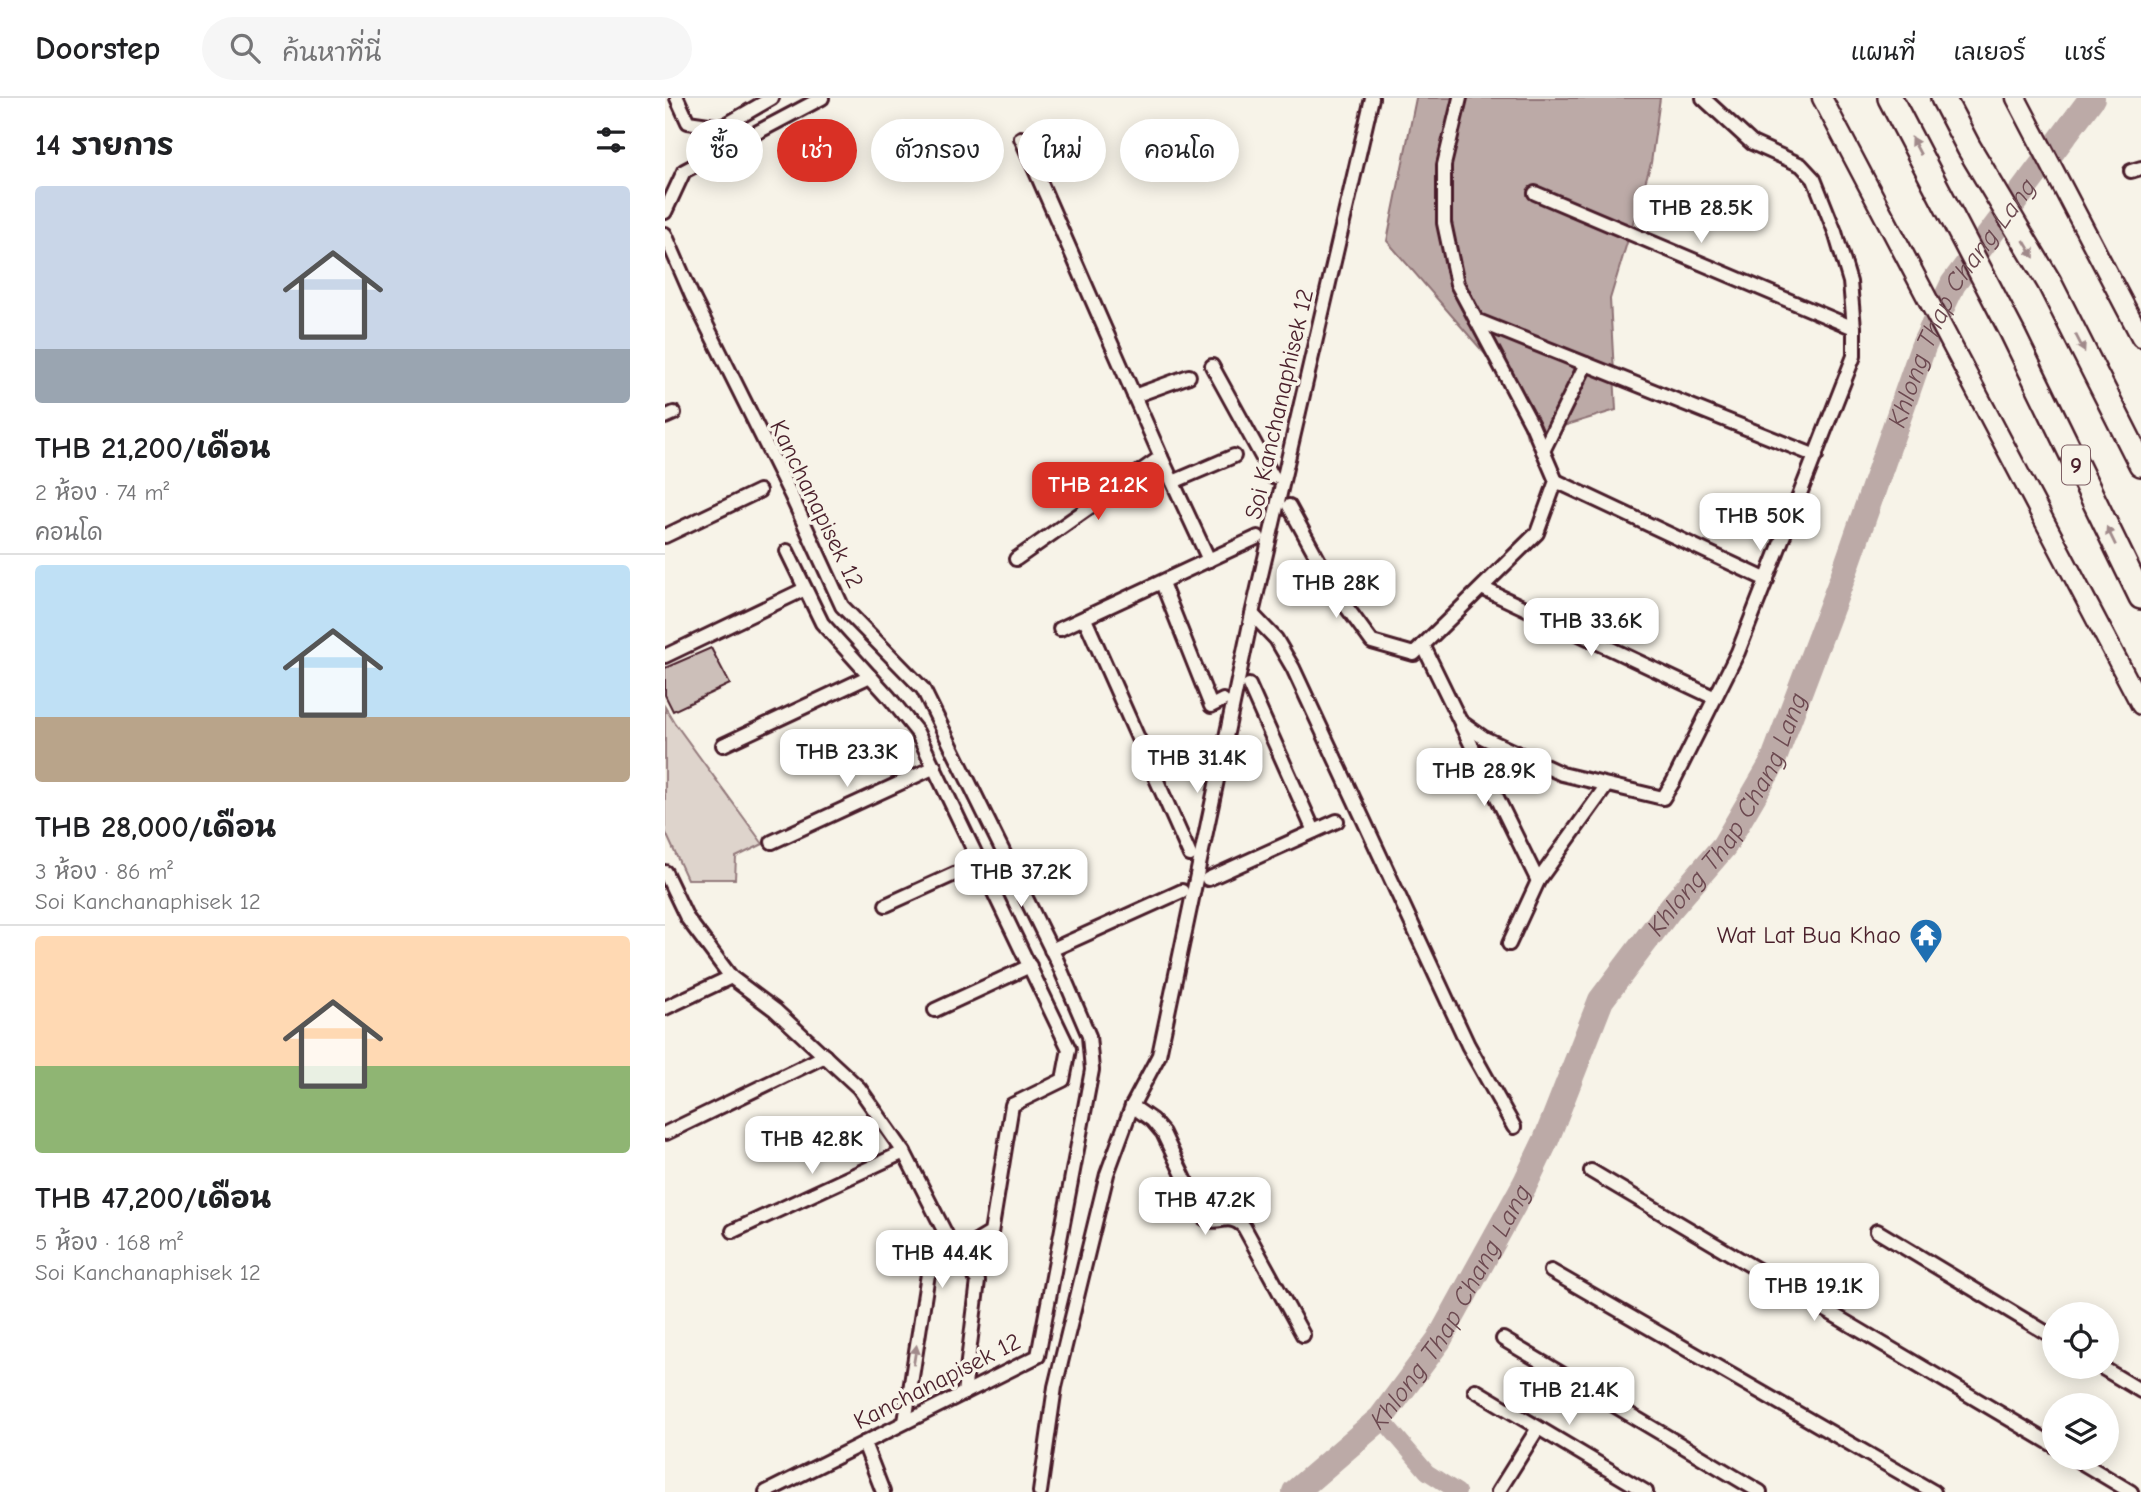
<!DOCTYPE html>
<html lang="th">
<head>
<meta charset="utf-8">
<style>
  body { margin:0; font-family:"Comic Neue","Playpen Sans Thai",sans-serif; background:#f6f6f6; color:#202124; height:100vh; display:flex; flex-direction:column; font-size:26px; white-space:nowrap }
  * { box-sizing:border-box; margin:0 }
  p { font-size:23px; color:#757577 }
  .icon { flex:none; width:38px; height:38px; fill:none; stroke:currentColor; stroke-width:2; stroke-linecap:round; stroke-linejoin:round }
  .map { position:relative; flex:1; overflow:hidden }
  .sheet { display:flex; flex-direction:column; background:#fff; width:665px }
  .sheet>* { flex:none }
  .top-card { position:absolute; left:21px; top:21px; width:665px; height:63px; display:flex; gap:14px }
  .buttons { position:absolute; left:1377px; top:1204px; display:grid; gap:14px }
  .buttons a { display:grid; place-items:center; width:77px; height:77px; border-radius:50%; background:#fff; box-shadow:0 4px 18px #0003; font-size:35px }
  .price { position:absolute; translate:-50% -60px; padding:0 16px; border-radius:14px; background:#fff; color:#222; font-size:23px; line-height:46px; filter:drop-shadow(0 2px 4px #0008) }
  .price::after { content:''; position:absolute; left:50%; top:42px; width:21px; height:16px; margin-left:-10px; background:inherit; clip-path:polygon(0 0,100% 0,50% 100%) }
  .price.on { background:#d93025; color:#fff }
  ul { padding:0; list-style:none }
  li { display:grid; align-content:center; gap:14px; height:371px; padding:0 35px }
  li+li { border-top:2px solid #e0e0e0 }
  li span { display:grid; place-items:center; height:217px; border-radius:7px; color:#555 }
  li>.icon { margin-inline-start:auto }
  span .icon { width:126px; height:126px; fill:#fffc; stroke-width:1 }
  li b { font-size:30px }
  h2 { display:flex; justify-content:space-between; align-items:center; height:84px; padding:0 35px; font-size:30px }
  .pill { padding:0 24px; border-radius:32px; background:#fff; box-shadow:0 4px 18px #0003; font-size:24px; line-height:63px }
  .pill.on { background:#d93025; color:#fff }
  header { display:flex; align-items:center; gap:42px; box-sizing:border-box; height:98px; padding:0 35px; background:#fff; border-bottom:2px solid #e0e0e0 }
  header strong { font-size:33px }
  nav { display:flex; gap:38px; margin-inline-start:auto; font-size:24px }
  .search { width:490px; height:63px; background:#f6f6f6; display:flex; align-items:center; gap:18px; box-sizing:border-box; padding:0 24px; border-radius:38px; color:#757577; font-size:26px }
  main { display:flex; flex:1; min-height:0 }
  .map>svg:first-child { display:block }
</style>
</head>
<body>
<header>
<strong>Doorstep</strong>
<div class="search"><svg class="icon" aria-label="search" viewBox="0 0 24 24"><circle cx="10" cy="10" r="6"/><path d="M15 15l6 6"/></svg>ค้นหาที่นี่</div>
<nav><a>แผนที่</a><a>เลเยอร์</a><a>แชร์</a></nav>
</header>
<main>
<section class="sheet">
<h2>14 รายการ<svg class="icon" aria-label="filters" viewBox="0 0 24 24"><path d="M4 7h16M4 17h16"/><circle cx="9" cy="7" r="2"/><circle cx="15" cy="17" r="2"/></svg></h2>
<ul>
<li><span style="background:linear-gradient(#c9d6e8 75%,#9aa5b1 0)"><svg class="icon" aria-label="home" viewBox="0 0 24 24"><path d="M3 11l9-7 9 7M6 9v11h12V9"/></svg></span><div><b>THB 21,200/เดือน</b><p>2 ห้อง · 74 m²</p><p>คอนโด</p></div></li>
<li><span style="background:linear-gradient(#bfe0f5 70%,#b9a48a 0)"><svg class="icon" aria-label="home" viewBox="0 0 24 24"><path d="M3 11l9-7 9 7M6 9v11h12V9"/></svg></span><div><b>THB 28,000/เดือน</b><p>3 ห้อง · 86 m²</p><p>Soi Kanchanaphisek 12</p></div></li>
<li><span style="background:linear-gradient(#ffd9b3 60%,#8fb573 0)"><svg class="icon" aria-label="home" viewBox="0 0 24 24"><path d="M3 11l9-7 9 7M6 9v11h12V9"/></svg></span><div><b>THB 47,200/เดือน</b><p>5 ห้อง · 168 m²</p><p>Soi Kanchanaphisek 12</p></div></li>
</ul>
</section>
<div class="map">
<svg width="1476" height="1394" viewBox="0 0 1476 1394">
  <rect width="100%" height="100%" fill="#f7f3e8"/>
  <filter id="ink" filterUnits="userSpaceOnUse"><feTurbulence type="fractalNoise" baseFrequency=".0143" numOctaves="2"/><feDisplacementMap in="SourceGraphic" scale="14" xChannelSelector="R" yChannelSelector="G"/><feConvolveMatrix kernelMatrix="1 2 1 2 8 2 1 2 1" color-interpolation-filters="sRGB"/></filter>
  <g filter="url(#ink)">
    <!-- green -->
    <polygon fill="#ded4cc" stroke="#947a7c" stroke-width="2" points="0,609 9,624 98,746 71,759 70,781 22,781 0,733"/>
    <!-- water -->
    <polygon fill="#bcaaa7" stroke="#8e7275" stroke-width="2" points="751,0 995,0 986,65 945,201 951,312 862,339 847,287 722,143"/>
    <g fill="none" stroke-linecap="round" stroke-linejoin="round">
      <!-- canal -->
      <polyline stroke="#bcaaa7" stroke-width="16" points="716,1320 762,1374 793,1394"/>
      <!-- river -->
      <path stroke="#bcaaa7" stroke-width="26" id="s1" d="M 630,1394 L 716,1320 L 774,1242 L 860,1086 L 881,1042 L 936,902 L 1004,812 L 1059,748 L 1107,666 L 1177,481 L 1258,249 L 1288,186 L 1427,0"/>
    </g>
    <!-- building -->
    <polygon fill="#ccbfb9" stroke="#4a1f2b" stroke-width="2" points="46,550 65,586 8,613 0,597 0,570"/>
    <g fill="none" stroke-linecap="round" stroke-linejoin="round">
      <defs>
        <g id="street">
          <polyline points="12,0 23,24 57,29 107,0"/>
          <polyline points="356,40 496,359 544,462"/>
          <polyline points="1466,73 1476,70"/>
          <polyline points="870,95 1189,230"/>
          <polyline points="0,114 19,73 157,0"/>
          <polyline points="0,136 27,198 126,397 177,508 258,591 392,863 424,938 427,972 373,1258 101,1394"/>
          <polyline points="811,222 1151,358"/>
          <polyline points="547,268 608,379"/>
          <polyline points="469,298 524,278"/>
          <polyline points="0,319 9,315"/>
          <polyline points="878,353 921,266"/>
          <polyline points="891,383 1102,482"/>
          <polyline points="508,384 569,358"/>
          <polyline points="624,408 672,496 707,544 749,556 872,435 891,383 867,327 792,186 779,125 779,67 795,0"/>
          <polyline points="0,438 94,393"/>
          <polyline points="351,461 496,359"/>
          <polyline points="497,485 546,608 558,602"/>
          <polyline points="817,490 1050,600"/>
          <polyline points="587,516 611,541 628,570 803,947 849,1029"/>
          <polyline points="420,521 525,757"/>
          <polyline points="395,531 593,439"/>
          <polyline points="758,547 795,623 819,640 897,676 998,700 1008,684 1073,554 1189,258 1189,230 1185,184 1170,134 1149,81 1136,67 1087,45 1038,0"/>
          <polyline points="0,558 140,491"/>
          <polyline points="584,587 649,733"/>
          <polyline points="796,626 873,783"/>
          <polyline points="58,647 205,578"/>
          <polyline points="107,744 270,669"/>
          <polyline points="0,774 22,820 66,879 110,912 194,990 239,1054 291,1156 326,1135 347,1007 398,982 404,951 252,634 224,599 157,525 122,453"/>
          <polyline points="543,781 672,723"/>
          <polyline points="221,807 316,764"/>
          <polyline points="844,846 873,783 942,687"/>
          <polyline points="386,852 517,793"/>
          <polyline points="0,910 66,879"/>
          <polyline points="270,912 365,868"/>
          <path d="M 467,1008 L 487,1022 L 498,1035 L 538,1119 C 552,1130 562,1112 579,1129 L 638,1237"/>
          <polyline points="1,1035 160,958"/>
          <polyline points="926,1073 1390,1348"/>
          <polyline points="68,1133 239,1054"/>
          <polyline points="1212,1133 1390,1240"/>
          <polyline points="886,1173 1269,1394"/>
          <polyline points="838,1241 1095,1394"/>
          <polyline points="1436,1269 1476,1293"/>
          <polyline points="810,1292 981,1394"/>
          <polyline points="240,1324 263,1176 291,1156 313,1183 299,1295"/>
          <polyline points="199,1345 218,1394"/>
          <polyline points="1409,1360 1466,1394"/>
          <polyline points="375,1394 390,1289 442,1076 467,1008 494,957 587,516 707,0"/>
          <polyline points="833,1394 873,1330"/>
        </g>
        <g id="secondary">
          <polyline points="1157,0 1476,607"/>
          <polyline points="1351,0 1476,239"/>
        </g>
        <g id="highway">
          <polyline points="1225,0 1347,234 1476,499"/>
          <polyline points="1278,0 1304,50 1384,184 1476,366"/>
        </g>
      </defs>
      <!-- street casing -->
      <use href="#street" stroke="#4a1f2b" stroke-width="18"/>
      <!-- secondary casing -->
      <use href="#secondary" stroke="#4a1f2b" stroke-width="23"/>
      <!-- highway casing -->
      <use href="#highway" stroke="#4a1f2b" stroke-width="28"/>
      <!-- street -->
      <use href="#street" stroke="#f7f3e8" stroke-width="12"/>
      <!-- secondary -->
      <use href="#secondary" stroke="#f7f3e8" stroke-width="18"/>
      <!-- highway -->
      <use href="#highway" stroke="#f7f3e8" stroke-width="23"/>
    </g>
    <!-- one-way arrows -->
    <defs><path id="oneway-solid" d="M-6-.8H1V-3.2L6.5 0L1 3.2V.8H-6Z" transform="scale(1.75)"/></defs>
    <g fill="#a0898a">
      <use href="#oneway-solid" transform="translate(1251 48) rotate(-118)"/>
      <use href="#oneway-solid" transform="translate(1364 151) rotate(59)"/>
      <use href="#oneway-solid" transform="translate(1415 245) rotate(63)"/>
      <use href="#oneway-solid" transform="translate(1446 438) rotate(-116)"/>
      <use href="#oneway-solid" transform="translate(250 1257) rotate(-81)"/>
    </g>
  </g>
  <!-- icons -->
  <defs>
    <symbol id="temple-pin" viewBox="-11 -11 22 30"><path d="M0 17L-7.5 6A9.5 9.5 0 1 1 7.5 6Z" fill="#1f6fb2" stroke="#f7f3e8"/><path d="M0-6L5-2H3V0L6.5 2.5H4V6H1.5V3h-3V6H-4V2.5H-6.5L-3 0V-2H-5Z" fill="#fff"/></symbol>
  </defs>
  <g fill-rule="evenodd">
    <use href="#temple-pin" x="1242" y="818" width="38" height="52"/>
  </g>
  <g text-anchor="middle" stroke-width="7" stroke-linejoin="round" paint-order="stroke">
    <!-- shield labels -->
    <rect fill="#f7f3e8" stroke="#7e5f64" stroke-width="2" x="1397" y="347.5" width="28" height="39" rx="5"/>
    <g font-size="23" font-weight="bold" fill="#4a1f2b">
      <text x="1411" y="375">9</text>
    </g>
    <!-- street labels -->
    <g font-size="24" fill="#4a1f2b" stroke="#f7f3e8">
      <text transform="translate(614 306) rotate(-77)" y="8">Soi Kanchanaphisek 12</text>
      <text transform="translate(152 406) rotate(64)" y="8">Kanchanapisek 12</text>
      <text transform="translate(272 1283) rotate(-27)" y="8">Kanchanapisek 12</text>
    </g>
    <!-- poi labels -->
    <g font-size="24" fill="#4a1f2b" stroke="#f7f3e8" text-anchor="end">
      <text x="1236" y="845">Wat Lat Bua Khao</text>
    </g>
    <!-- water labels -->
    <g font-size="26" font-style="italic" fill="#6c4950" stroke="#f7f3e8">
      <text dy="9" stroke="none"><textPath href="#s1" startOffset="1381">Khlong Thap Chang Lang</textPath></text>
      <text dy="9" stroke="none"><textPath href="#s1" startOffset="814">Khlong Thap Chang Lang</textPath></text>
      <text dy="9" stroke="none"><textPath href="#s1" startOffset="245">Khlong Thap Chang Lang</textPath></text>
    </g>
  </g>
</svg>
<div class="buttons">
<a><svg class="icon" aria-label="locate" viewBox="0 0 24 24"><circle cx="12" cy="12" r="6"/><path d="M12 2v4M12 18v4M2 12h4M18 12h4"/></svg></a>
<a><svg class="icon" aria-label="layers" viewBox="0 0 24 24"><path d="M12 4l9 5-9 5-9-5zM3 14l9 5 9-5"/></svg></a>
</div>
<b class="price" style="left:1036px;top:147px">THB 28.5K</b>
<b class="price on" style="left:433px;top:424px">THB 21.2K</b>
<b class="price" style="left:1095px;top:455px">THB 50K</b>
<b class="price" style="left:671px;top:522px">THB 28K</b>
<b class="price" style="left:926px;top:560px">THB 33.6K</b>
<b class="price" style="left:182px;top:691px">THB 23.3K</b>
<b class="price" style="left:532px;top:697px">THB 31.4K</b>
<b class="price" style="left:819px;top:710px">THB 28.9K</b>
<b class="price" style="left:356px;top:811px">THB 37.2K</b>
<b class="price" style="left:147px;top:1078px">THB 42.8K</b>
<b class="price" style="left:540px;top:1139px">THB 47.2K</b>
<b class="price" style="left:277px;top:1192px">THB 44.4K</b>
<b class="price" style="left:1149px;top:1225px">THB 19.1K</b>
<b class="price" style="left:904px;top:1329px">THB 21.4K</b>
<div class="top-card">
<a class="pill">ซื้อ</a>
<a class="pill on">เช่า</a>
<a class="pill">ตัวกรอง</a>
<a class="pill">ใหม่</a>
<a class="pill">คอนโด</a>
</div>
</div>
</main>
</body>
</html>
